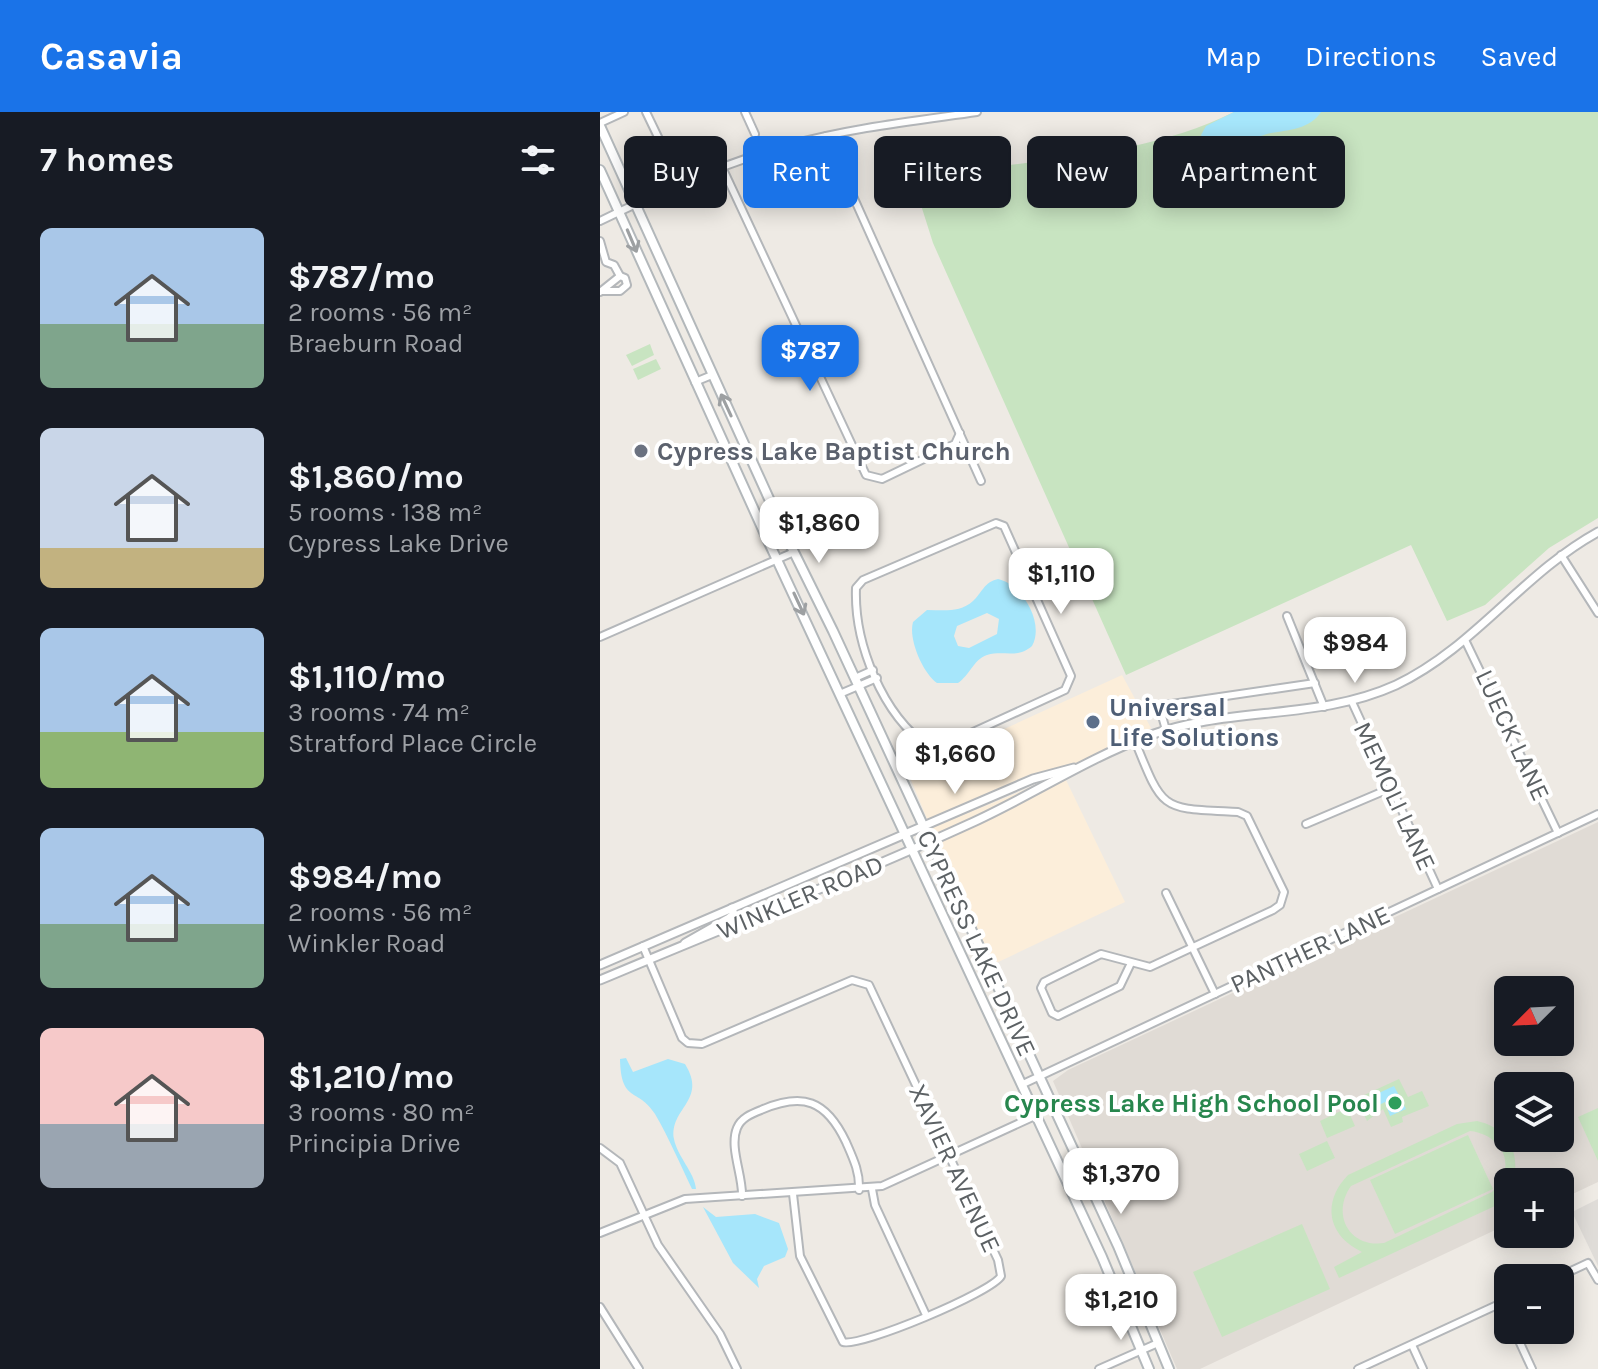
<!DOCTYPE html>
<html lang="en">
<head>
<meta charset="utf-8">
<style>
  body { margin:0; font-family:Karla,sans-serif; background:#242831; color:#f1f3f6; height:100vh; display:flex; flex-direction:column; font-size:30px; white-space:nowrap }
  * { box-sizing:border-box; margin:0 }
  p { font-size:26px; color:#9ea1a6 }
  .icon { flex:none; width:44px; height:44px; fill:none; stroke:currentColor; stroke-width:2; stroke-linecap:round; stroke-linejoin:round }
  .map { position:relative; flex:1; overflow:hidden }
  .sheet { display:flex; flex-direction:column; background:#171b24; width:600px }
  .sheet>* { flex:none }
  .hud { position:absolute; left:24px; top:24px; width:760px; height:72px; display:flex; gap:16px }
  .needle { width:52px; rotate:246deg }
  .controls { position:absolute; left:894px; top:864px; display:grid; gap:16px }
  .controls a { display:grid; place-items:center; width:80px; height:80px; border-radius:12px; background:#171b24; box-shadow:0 4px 20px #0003; font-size:40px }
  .price { position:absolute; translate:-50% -68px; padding:0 18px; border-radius:16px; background:#fff; color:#222; font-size:26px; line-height:52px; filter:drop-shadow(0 2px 4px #0008) }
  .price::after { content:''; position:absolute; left:50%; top:48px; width:24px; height:18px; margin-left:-12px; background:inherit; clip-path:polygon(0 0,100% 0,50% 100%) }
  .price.active { background:#1a73e8; color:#fff }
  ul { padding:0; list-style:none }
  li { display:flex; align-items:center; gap:24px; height:200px; padding:0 40px }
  li span { display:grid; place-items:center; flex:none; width:224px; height:160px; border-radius:12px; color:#555 }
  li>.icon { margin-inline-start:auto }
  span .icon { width:96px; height:96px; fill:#fffc; stroke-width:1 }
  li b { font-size:34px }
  h2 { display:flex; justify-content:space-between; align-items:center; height:96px; padding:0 40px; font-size:34px }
  .pill { padding:0 28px; border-radius:12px; background:#171b24; box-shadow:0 4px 20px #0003; font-size:28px; line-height:72px }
  .pill.active { background:#1a73e8; color:#fff }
  header { display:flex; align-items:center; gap:48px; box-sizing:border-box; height:112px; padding:0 40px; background:#1a73e8; color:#fff }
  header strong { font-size:38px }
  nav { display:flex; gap:44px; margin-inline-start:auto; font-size:28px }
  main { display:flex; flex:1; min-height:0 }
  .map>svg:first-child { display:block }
</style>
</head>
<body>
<header>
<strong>Casavia</strong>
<nav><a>Map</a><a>Directions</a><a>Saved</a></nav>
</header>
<main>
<section class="sheet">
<h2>7 homes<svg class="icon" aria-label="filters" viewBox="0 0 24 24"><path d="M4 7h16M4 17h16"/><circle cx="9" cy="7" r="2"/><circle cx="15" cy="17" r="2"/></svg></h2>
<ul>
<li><span style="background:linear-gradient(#a9c7e8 60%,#7fa58c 0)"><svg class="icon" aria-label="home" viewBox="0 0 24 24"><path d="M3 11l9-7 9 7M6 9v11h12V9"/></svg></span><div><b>$787/mo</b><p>2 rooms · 56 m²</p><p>Braeburn Road</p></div></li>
<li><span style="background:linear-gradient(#c9d6e8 75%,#c2b280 0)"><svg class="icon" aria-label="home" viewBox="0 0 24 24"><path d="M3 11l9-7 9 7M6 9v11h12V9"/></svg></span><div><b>$1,860/mo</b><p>5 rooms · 138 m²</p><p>Cypress Lake Drive</p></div></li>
<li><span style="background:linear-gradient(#a9c7e8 65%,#8fb573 0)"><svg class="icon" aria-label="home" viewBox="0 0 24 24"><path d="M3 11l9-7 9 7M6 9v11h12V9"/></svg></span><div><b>$1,110/mo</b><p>3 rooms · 74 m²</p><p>Stratford Place Circle</p></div></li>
<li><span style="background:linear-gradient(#a9c7e8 60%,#7fa58c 0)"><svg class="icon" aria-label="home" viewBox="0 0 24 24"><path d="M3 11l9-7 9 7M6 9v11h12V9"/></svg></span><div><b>$984/mo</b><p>2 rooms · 56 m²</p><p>Winkler Road</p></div></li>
<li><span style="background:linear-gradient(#f6c9c9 60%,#9aa5b1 0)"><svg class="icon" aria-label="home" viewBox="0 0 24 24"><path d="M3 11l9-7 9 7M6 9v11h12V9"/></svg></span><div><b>$1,210/mo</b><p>3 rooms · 80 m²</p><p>Principia Drive</p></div></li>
</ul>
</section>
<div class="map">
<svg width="998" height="1257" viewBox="0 0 998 1257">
  <rect width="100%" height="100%" fill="#eeeae4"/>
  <!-- commercial -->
  <g fill="#fceeda">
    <polygon points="522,563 551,616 480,651 437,662 328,709 308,661"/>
    <polygon points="458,664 418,686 334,724 331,716"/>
    <polygon points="466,668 525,790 394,852 337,731"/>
  </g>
  <!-- industrial -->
  <polygon fill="#dfdcd8" points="998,1087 998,1154 972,1100"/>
  <!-- education -->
  <path fill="#e0dbd5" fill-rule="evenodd" d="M 998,710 L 998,1070 L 960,1088 L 960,1070 L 908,1070 L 908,1112 L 600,1257 L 577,1257 L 453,969 L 468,958 ZM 908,878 L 960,878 L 960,930 L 908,930 ZM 908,974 L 960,974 L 960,1026 L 908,1026 Z"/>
  <!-- green -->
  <g fill="#c8e4c1" fill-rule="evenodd">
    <path d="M 634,0 L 998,0 L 998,406 L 949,436 L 885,493 L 847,509 L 811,433 L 526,563 L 333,131 L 320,90 L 333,63 C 431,48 544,45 634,0 Z"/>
    <polygon points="50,232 54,243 32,254 26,243"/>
    <polygon points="56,247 61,257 38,268 33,257"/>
    <polygon points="799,967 808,985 822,979 829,994 802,1005 803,1010 791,1015 783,997 767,1009 759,992 764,990 762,984"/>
    <polygon points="747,996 755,1014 727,1026 720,1009"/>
    <polygon points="998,996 998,1049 978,1005"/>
    <path d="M 877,1009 C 908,1016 921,1040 913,1070 L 908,1070 L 908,1088 L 739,1166 L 734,1155 L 762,1140 C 728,1124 721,1091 748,1063 L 857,1012 ZM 870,1019 C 904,1023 918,1056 892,1080 L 784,1131 C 749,1136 731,1102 751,1074 Z"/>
    <polygon points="868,1023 893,1077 795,1122 770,1068"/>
    <polygon points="727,1029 735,1046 707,1059 699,1042"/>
    <polygon points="702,1112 730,1177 622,1225 593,1160"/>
  </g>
  <!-- water -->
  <g fill="#a6e6fb" fill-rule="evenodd">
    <path d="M 634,0 L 721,0 C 710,17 689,18 671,21 C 652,25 614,48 601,23 L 606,14 Z"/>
    <path d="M 398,467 C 422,472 445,511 432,534 C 417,547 404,538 387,543 C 373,548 370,563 358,571 L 337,571 C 323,561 308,527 313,510 L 327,498 C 343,498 360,501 373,489 C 382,481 384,470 398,467 ZM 387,501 L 399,507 L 397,522 L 369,536 L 358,534 L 354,524 L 357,514 Z"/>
    <path d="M 26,946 L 33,960 L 68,947 L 85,952 C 108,989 69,996 74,1027 C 77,1044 95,1061 96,1077 L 92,1077 C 80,1052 69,1026 55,1002 C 38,975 21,992 20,947 Z"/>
    <polygon points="794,974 806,997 790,1004 785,990 775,995 770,985"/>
    <polygon points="103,1095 116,1105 155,1102 179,1111 188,1137 185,1145 164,1154 157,1167 159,1176 133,1151"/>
  </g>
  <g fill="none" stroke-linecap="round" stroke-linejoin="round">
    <defs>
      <g id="minor">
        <polyline points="46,0 72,54"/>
        <polyline points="145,0 155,22"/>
        <polyline points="0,11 24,0"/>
        <polyline points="226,24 381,369"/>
        <polyline points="122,55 266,363 282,367 355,332 360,321"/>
        <path d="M 0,109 C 62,79 122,52 189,33 C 250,16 314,9 377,0"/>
        <polyline points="0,129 6,150 14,153 20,164"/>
        <polyline points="0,180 20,164 25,166 27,173 20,179 3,179"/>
        <polyline points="95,270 112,263"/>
        <path d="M 396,411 L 404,414 L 471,564 L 465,578 L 349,631 L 329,635 C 282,603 254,531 256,476 L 263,468 Z"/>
        <polyline points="961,443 998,501"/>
        <polyline points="687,504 724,595"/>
        <polyline points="0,525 194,440"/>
        <polyline points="865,528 958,721"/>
        <polyline points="255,566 273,558"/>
        <polyline points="242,581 277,566"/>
        <polyline points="752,590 838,777"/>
        <polyline points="566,618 560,597 565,593 715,571"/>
        <polyline points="706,712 791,676"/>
        <polyline points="566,781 615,882"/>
        <path d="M 43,834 L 82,926 L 88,931 L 102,932 L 252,868 L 269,873 L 398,1148 L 401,1164 C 393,1180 259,1236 243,1230 L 200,1144 L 193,1082"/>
        <path d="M 531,851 L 520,874 L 458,904 L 452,901 L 441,876 L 444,870 L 501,842 L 550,855 L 673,798 L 680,793 L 684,780 L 647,704 L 638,700 C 561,696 564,701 535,629"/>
        <polyline points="423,972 998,702"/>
        <polyline points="0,1036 20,1051 58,1133 120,1222 137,1257"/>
        <polyline points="272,1077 275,1093 326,1203"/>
        <path d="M 142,1084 C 143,1064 129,1035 137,1016 C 141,1006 151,1002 161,998 C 203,980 226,988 246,1030 C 253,1046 260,1060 259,1078"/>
        <polyline points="0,1121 85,1087 282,1074 437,1003"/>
        <polyline points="956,1166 988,1151 998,1168"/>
        <polyline points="901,1191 908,1205"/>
        <polyline points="0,1195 39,1257"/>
        <polyline points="914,1218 932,1257"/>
        <polyline points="812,1233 823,1257"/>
        <polyline points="499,1257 558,1231"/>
        <polyline points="758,1257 908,1188"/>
      </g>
      <g id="tertiary">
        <polyline points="85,831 129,806 134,802 132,796"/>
        <polyline points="0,853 433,667 474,656"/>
        <path d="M 0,868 C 123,816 247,768 369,712 C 429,685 486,647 548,624 C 628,594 717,609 796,573 C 874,536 923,461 998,420"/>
      </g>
      <g id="secondary">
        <polyline points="0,14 185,422 233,519 518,1134 569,1257"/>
        <polyline points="0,58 164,420 502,1145 549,1257"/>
      </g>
    </defs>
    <!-- minor casing -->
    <use href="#minor" stroke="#b4b7ba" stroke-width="10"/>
    <!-- tertiary casing -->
    <use href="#tertiary" stroke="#b4b7ba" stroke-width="11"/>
    <!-- secondary casing -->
    <use href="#secondary" stroke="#b3b8bb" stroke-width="12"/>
    <!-- minor -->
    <use href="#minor" stroke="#fff" stroke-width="6"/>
    <!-- tertiary -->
    <use href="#tertiary" stroke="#fff" stroke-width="7"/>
    <!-- secondary -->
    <use href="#secondary" stroke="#fff" stroke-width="8"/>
  </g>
  <!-- one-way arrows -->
  <defs><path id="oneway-shaft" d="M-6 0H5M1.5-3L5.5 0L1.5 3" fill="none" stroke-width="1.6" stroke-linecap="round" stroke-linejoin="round" transform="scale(2)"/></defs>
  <g stroke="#9da0a2">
    <use href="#oneway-shaft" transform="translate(32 129) rotate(67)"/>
    <use href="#oneway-shaft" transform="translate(126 293) rotate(-115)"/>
    <use href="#oneway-shaft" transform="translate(199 492) rotate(65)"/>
  </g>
  <!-- markers -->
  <circle fill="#6b7280" stroke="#fff" stroke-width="3" cx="41" cy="339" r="8"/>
  <circle fill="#5c6f8a" stroke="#fff" stroke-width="3" cx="493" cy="610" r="8"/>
  <circle fill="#2e9e5b" stroke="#fff" stroke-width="3" cx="795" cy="991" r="8"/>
  <g text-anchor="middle" stroke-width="8" stroke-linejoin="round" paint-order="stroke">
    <!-- worship labels -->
    <g font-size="26" font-weight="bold" fill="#5b616d" stroke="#fff" text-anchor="start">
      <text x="57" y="348">Cypress Lake Baptist Church</text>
    </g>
    <!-- service labels -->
    <g font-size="26" font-weight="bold" fill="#4e5e75" stroke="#fff" text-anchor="start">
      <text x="509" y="604">Universal<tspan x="509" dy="30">Life Solutions</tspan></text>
    </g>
    <!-- street labels -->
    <g font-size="26" fill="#5c6164" stroke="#fff">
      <text transform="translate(913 623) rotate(65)" y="9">LUECK LANE</text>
      <text transform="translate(795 684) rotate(65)" y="9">MEMOLI LANE</text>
      <text transform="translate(200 785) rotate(-23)" y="9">WINKLER ROAD</text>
      <text transform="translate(377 831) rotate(65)" y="9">CYPRESS LAKE DRIVE</text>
      <text transform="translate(710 837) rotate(-25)" y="9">PANTHER LANE</text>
      <text transform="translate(355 1056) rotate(65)" y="9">XAVIER AVENUE</text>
    </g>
    <!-- leisure labels -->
    <g font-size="26" font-weight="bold" fill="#27864d" stroke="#fff" text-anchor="end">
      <text x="779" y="1000">Cypress Lake High School Pool</text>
    </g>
  </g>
</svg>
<div class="controls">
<a><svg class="needle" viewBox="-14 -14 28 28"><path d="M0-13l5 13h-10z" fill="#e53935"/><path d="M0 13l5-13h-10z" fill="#9ea1a6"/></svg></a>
<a><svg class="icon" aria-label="layers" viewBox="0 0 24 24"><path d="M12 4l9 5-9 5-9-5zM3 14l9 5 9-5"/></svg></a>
<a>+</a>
<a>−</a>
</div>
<b class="price active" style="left:210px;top:281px">$787</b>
<b class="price" style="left:219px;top:453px">$1,860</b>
<b class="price" style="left:461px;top:504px">$1,110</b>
<b class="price" style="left:755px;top:573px">$984</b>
<b class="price" style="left:355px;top:684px">$1,660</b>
<b class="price" style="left:521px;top:1104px">$1,370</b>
<b class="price" style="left:521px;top:1230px">$1,210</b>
<div class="hud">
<a class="pill">Buy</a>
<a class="pill active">Rent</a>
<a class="pill">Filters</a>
<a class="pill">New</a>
<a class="pill">Apartment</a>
</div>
</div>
</main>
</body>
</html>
